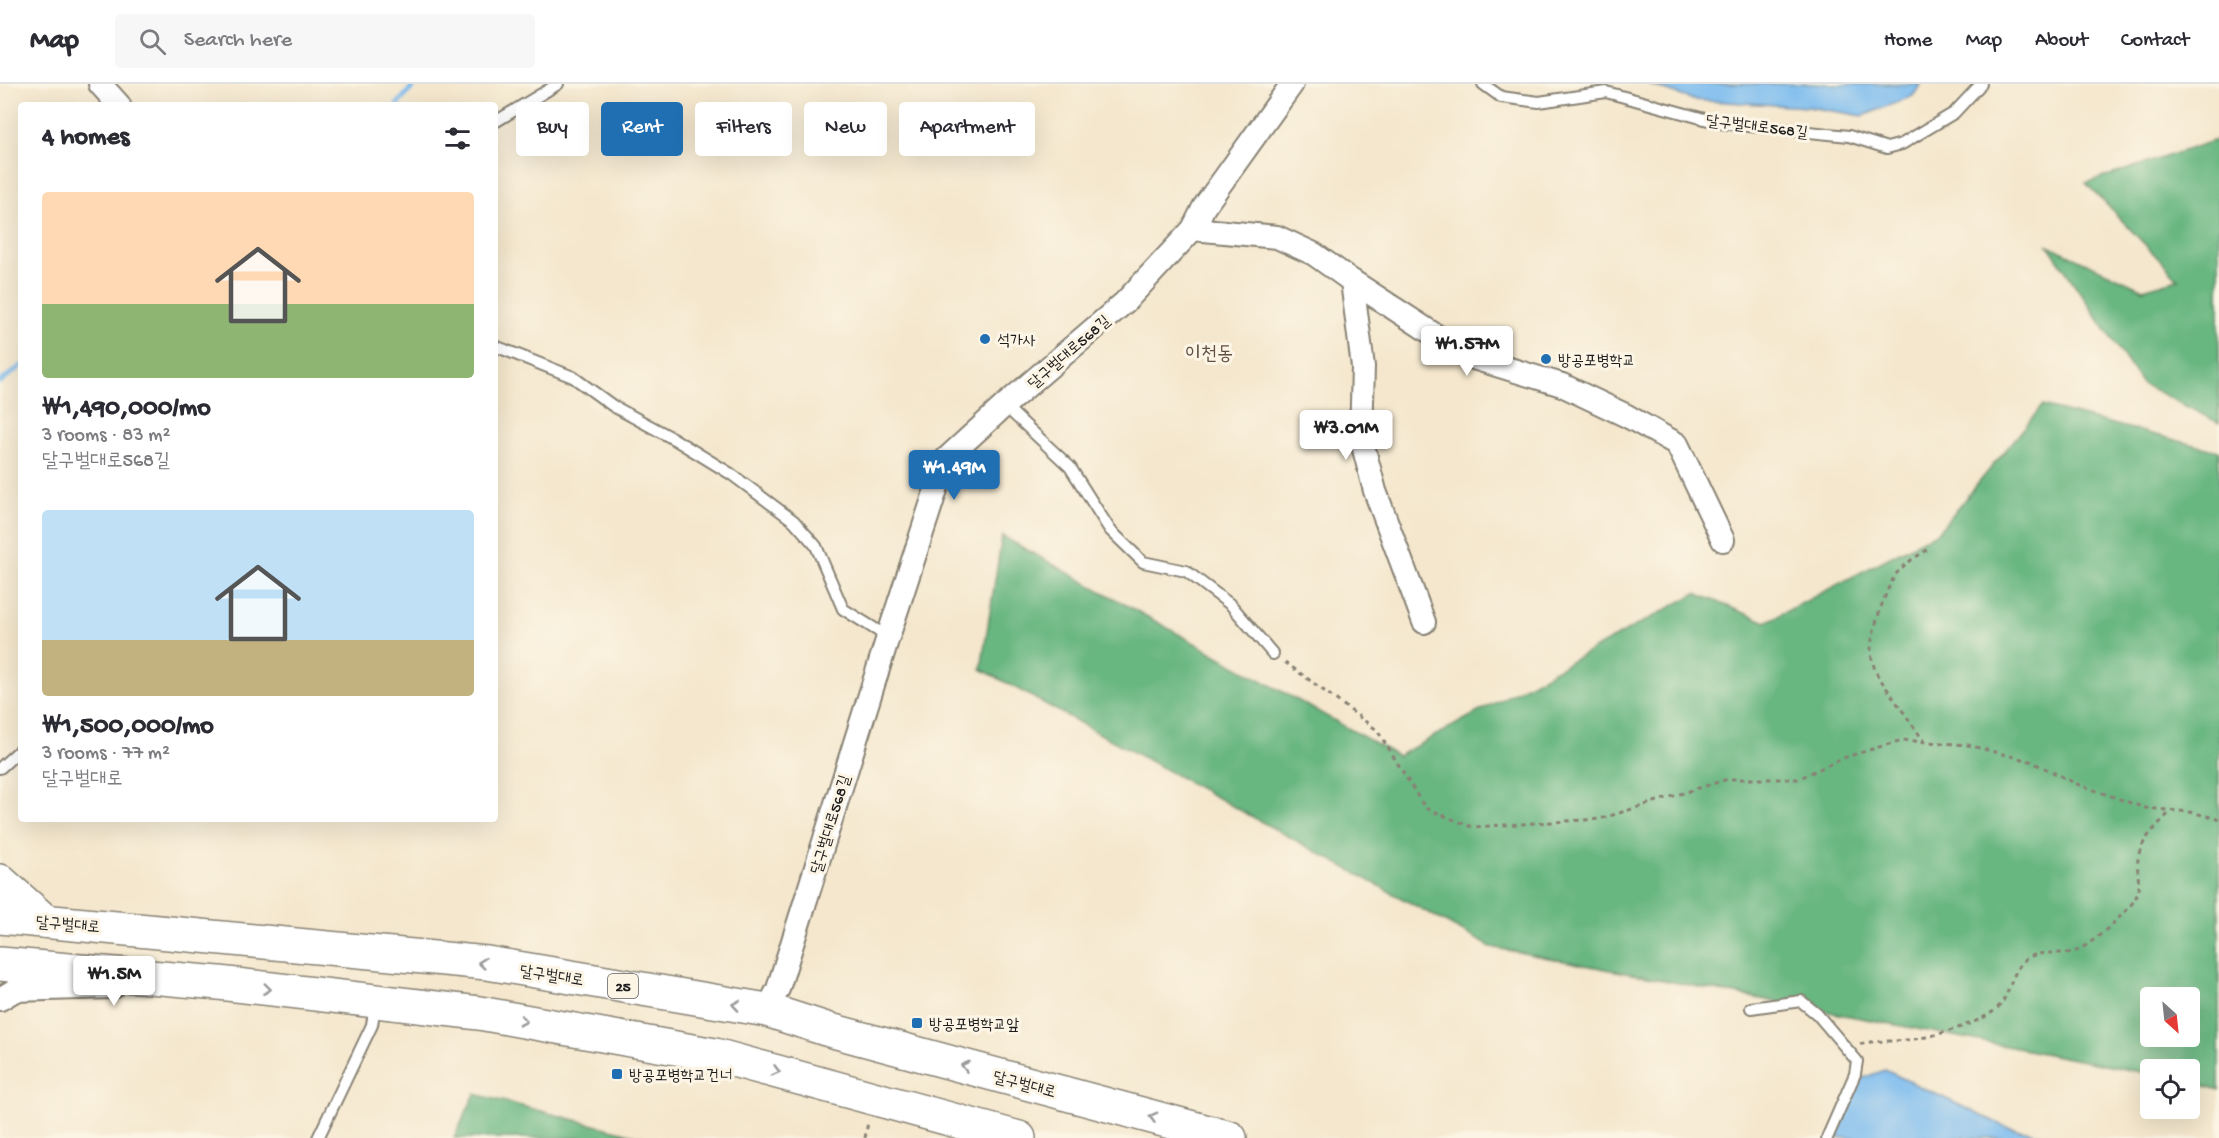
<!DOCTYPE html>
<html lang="en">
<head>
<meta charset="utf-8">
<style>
  body { margin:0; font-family:"Gochi Hand","Poor Story",sans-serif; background:#f7f7f7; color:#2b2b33; height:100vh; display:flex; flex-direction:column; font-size:22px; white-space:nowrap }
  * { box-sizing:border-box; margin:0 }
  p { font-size:20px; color:#7c7c81 }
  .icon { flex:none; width:33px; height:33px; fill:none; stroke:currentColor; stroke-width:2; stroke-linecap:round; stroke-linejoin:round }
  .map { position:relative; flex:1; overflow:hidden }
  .side { position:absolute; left:18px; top:18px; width:480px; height:720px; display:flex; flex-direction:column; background:#fff; border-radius:6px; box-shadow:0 6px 24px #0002 }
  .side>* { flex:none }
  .banner { position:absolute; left:516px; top:18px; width:570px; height:54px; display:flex; gap:12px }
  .needle { width:39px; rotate:153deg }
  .fabs { position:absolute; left:2140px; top:903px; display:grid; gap:12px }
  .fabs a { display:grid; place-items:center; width:60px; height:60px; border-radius:6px; background:#fff; box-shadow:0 6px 24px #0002; font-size:30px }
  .price { position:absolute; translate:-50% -51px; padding:0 14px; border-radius:6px; background:#fff; color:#222; font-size:20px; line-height:39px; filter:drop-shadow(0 2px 3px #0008) }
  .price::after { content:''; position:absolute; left:50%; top:36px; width:18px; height:14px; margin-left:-9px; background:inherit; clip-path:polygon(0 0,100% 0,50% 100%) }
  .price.selected { background:#1f6fb2; color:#fff }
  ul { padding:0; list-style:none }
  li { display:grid; align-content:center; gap:12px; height:318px; padding:0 24px }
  li span { display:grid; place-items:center; height:186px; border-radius:6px; color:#555 }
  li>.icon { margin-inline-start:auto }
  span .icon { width:108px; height:108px; fill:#fffc; stroke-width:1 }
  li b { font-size:26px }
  h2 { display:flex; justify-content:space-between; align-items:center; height:72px; padding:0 24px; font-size:26px }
  .chip { padding:0 21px; border-radius:6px; background:#fff; box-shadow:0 6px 24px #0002; font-size:21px; line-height:54px }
  .chip.selected { background:#1f6fb2; color:#fff }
  header { display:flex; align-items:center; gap:36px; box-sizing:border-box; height:84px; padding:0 30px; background:#fff; border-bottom:2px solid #e1e1e2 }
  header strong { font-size:28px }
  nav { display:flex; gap:33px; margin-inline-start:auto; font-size:21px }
  .search { width:420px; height:54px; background:#f7f7f7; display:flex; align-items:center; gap:15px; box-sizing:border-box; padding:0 21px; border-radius:6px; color:#7c7c81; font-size:22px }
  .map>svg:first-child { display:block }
</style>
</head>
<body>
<header>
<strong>Map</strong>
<div class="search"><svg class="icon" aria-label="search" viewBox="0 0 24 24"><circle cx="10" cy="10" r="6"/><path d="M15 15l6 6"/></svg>Search here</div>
<nav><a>Home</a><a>Map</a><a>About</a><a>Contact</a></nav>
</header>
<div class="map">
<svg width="2219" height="1054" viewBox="0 0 2219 1054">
  <rect width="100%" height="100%" fill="#fcf5e5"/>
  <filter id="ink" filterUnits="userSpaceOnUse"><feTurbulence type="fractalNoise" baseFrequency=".0167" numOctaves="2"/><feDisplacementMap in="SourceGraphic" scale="12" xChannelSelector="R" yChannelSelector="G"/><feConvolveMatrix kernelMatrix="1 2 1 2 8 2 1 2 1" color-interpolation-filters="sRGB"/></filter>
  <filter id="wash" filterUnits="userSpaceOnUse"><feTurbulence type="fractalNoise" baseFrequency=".008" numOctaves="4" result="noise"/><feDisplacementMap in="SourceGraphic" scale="24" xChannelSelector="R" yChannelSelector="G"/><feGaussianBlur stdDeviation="1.35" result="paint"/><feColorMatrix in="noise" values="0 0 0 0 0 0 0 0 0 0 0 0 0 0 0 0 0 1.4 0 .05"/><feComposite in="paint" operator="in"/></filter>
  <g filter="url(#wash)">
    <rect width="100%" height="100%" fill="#f4e7cd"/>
    <!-- forest -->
    <g fill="#68b680" stroke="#42694e" stroke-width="1.5" fill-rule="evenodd">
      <polygon points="2219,55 2219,339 2142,300 2048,161 2143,205 2178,195 2086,99"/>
      <path d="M 2042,322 L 2219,367 L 2219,1006 L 2190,998 L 2190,986 L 2151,986 L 2151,990 L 1491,863 L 981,585 L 1002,452 L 1398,672 L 1696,509 L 1766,538 L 1938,448 ZM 2151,914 L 2190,914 L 2190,952 L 2151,952 Z"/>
      <polygon points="475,1010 645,1054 454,1054"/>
    </g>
    <!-- water -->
    <g fill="#7abbef" stroke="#4b6c86" stroke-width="1.5">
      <polygon points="1648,0 1921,0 1913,12 1863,32 1808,23 1693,16"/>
      <polygon points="1885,986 2006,1043 2061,1054 1837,1054 1860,995"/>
    </g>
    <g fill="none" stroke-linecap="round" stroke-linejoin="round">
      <!-- stream -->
      <g stroke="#7abbef" stroke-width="5">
        <polyline points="397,21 415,0"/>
        <polyline points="0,298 21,282"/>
      </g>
    </g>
  </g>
  <g filter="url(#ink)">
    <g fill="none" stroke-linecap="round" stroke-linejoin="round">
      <defs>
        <g id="service">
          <polyline points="1483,0 1501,13 1539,18 1606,8 1719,39 1849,52 1887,64 1902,60 1954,29 1981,0"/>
          <polyline points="495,38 558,0"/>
          <polyline points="495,262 573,293 613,322 674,355 731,390 794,437 816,462 843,525 888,553"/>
          <polyline points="1005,322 1070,383 1110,446 1143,478 1186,487 1231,521 1273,570"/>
          <polyline points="0,684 21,665"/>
          <polyline points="1751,924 1801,917 1817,930 1857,977 1855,990 1827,1054"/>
          <polyline points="318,1054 372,941 375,920"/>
        </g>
        <g id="minor">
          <polyline points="100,0 119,21"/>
          <polyline points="1193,145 1277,153 1314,170 1352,197 1467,272 1562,301 1627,332 1677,360 1723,456"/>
          <polyline points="1352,197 1363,283 1361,354 1375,407 1424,538"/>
          <polyline points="0,915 15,906 113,903"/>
          <polyline points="767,926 778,905 888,553 946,375 1005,321 1125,218 1193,145 1204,123 1292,0"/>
        </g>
        <g id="primary">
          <polyline points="0,833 487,879 767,926 826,945 1230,1054"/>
          <polyline points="0,880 219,899 479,929 715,971 1019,1054"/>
        </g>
        <polyline id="trunk" points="0,797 45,837"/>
      </defs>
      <!-- service casing -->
      <use href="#service" stroke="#888274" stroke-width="14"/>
      <!-- minor casing -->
      <use href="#minor" stroke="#888274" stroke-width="26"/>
      <!-- primary casing -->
      <use href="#primary" stroke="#888274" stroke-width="36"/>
      <!-- trunk casing -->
      <use href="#trunk" stroke="#888274" stroke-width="36"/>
      <!-- path -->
      <g stroke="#888274" stroke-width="3" stroke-dasharray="4.5 4.5" stroke-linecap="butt">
        <polyline points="1285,578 1377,646 1425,724 1472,743 1600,735 1728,695 1798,695 1843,674 1902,656 1968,661 2030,677 2077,700 2145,724 2190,728 2219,735"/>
        <path d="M 1926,658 L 1921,653 L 1878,592 C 1874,584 1871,575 1871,565 C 1871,549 1887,501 1897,489 C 1905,479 1916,473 1927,466"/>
        <path d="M 1860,960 C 1874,956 1890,958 1905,956 C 1927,955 1979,940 1995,926 C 2012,913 2010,883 2029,873 C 2044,866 2058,871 2073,868 C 2087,865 2128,828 2135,815 C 2142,803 2136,788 2138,775 C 2140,756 2159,740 2171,727"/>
        <polyline points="865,1054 868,1038"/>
      </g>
      <!-- service -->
      <use href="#service" stroke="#fff" stroke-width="10"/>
      <!-- minor -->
      <use href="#minor" stroke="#fff" stroke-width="22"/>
      <!-- primary -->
      <use href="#primary" stroke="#fff" stroke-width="33"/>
      <!-- trunk -->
      <use href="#trunk" stroke="#fff" stroke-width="33"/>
    </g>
    <!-- one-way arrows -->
    <defs><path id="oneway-chevron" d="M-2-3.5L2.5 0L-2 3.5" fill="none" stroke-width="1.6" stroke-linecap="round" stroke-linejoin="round" transform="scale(1.5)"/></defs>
    <g stroke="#999">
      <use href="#oneway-chevron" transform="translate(482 879) rotate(-174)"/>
      <use href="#oneway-chevron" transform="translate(267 905) rotate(7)"/>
      <use href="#oneway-chevron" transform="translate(736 921) rotate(-171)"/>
      <use href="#oneway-chevron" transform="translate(523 937) rotate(10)"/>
      <use href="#oneway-chevron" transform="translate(965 982) rotate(-165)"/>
      <use href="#oneway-chevron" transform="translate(776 987) rotate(15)"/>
      <use href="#oneway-chevron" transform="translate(1153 1033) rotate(-165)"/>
    </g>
  </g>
  <!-- markers -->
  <g fill="#1f6fb2" stroke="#fcf5e5" stroke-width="2">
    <circle cx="985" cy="255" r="6"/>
    <circle cx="1546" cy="275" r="6"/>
    <rect x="911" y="933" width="12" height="12" rx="3"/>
    <rect x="611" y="984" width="12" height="12" rx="3"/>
  </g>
  <g text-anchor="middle" stroke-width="6" stroke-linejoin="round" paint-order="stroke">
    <!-- shield labels -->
    <rect fill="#fcf5e5" stroke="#5f5d58" stroke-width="1.5" x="608" y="890" width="30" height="24" rx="4.5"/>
    <g font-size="15" font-weight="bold" fill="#1c1c1c">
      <text x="623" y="907">25</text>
    </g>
    <!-- street labels -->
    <g font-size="16" fill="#1c1c1c" stroke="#fcf5e5">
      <text transform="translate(1757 41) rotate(7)" y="6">달구벌대로568길</text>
      <text transform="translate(1068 267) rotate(-41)" y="6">달구벌대로568길</text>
      <text transform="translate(829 740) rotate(-73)" y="6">달구벌대로568길</text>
      <text transform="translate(68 839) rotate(5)" y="6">달구벌대로</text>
      <text transform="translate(552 890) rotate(9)" y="6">달구벌대로</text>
      <text transform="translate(1025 999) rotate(15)" y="6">달구벌대로</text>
    </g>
    <!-- poi labels -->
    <g font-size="16" fill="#1c1c1c" stroke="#fcf5e5" text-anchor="start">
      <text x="997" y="261">석가사</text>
      <text x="1558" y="281">방공포병학교</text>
      <text x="929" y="945">방공포병학교앞</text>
      <text x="629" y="996">방공포병학교건너</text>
    </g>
    <!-- quarter labels -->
    <g font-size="20" fill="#614f44" stroke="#fcf5e5">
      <text x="1209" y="275">이천동</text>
    </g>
  </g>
</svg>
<div class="fabs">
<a><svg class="needle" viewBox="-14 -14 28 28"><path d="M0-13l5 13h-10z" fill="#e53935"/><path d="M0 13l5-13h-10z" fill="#7c7c81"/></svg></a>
<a><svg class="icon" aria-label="locate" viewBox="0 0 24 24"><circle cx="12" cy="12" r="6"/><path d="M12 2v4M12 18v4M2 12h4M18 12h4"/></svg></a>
</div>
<b class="price" style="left:1467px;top:293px">₩1.57M</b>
<b class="price" style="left:1346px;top:377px">₩3.01M</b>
<b class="price selected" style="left:954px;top:417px">₩1.49M</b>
<b class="price" style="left:114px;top:923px">₩1.5M</b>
<div class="banner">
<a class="chip">Buy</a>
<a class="chip selected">Rent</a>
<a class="chip">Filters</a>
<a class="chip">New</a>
<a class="chip">Apartment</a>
</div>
<section class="side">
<h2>4 homes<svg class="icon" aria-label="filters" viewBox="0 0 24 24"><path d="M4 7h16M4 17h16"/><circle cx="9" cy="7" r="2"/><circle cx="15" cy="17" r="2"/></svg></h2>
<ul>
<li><span style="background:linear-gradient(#ffd9b3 60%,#8fb573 0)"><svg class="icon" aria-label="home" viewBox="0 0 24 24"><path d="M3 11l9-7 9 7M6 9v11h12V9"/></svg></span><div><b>₩1,490,000/mo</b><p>3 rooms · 83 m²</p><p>달구벌대로568길</p></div></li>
<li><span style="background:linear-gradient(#bfe0f5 70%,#c2b280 0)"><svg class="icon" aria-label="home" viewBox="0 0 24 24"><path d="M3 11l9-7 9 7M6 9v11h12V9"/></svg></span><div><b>₩1,500,000/mo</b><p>3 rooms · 77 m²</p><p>달구벌대로</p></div></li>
</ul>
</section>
</div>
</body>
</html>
